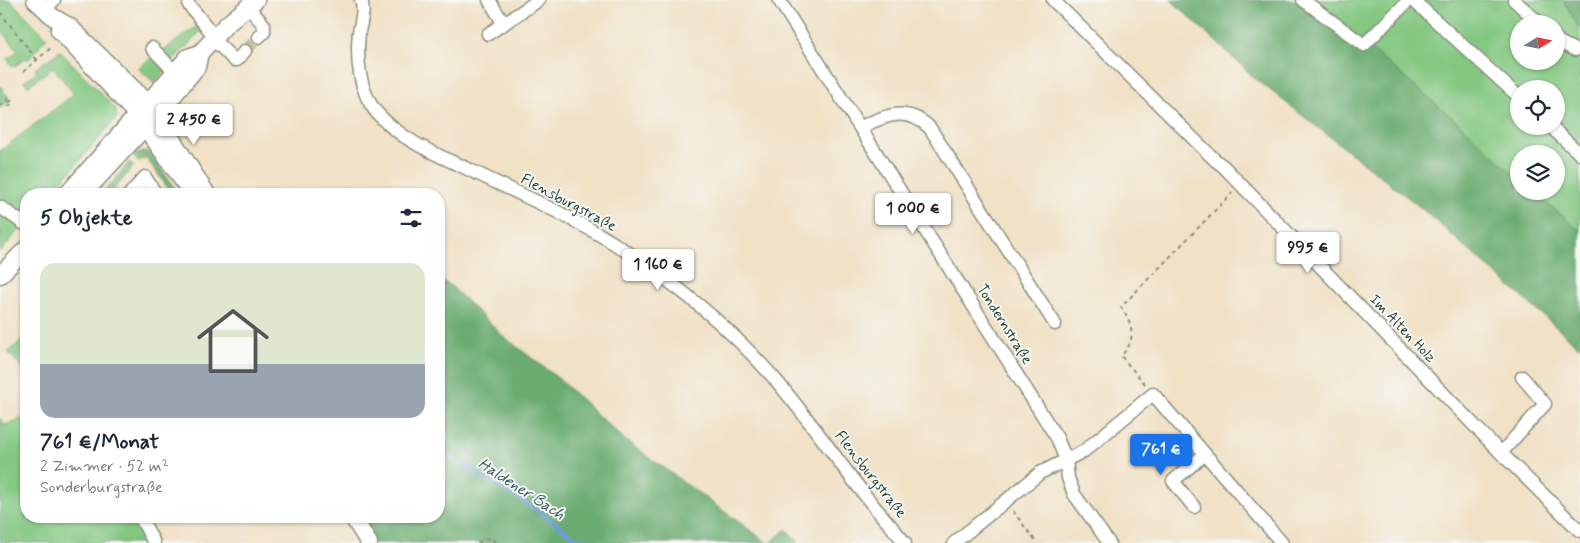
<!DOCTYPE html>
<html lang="de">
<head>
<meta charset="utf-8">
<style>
  body { margin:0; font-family:Mynerve,sans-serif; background:#f6f6f7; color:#1f2937; height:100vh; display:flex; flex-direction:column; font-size:19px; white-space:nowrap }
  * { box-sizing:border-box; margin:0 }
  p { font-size:16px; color:#747a83 }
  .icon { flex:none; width:28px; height:28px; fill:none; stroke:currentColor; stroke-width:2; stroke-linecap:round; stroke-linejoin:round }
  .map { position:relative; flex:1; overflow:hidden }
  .drawer { position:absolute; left:20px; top:188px; width:425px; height:335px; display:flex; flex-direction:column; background:#fff; border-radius:20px; box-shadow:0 1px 4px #0004 }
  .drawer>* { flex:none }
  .needle { width:32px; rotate:80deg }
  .fabs { position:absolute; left:1510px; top:15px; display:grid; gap:10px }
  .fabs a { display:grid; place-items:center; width:55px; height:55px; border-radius:50%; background:#fff; box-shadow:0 1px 4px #0004; font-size:25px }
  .price { position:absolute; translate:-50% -42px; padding:0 11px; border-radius:5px; background:#fff; color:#222; font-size:16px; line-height:32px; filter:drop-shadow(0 1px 2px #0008) }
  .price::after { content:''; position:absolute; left:50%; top:30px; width:15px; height:11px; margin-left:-8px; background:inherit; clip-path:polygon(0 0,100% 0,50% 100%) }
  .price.on { background:#1a73e8; color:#fff }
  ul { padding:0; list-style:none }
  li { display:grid; align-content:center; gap:10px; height:265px; padding:0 20px }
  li+li { border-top:1px solid #e0e1e3 }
  li span { display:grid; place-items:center; height:155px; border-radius:15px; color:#555 }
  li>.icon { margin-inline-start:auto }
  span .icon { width:90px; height:90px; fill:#fffc; stroke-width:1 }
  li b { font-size:21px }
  h2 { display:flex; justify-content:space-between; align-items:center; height:60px; padding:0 20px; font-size:21px }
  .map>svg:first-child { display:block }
</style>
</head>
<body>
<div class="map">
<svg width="1580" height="543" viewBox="0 0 1580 543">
  <rect width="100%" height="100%" fill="#f6f6f2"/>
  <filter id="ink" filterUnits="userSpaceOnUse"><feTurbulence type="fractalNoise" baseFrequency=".02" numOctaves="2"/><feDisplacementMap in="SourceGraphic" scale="10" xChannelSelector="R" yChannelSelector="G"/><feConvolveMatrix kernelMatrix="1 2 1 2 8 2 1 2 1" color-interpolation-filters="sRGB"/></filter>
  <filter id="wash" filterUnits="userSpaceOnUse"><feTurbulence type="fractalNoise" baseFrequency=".0096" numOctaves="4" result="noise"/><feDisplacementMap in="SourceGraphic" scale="20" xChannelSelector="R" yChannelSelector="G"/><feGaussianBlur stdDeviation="1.12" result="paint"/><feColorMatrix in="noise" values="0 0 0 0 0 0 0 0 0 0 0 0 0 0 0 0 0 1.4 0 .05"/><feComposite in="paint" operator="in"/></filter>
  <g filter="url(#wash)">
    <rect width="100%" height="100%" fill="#f1e1c5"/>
    <!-- green -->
    <g fill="#83c781" stroke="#51825a" fill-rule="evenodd">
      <path d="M 0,0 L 10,0 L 47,38 C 38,45 36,53 28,60 L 26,58 L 13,67 L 7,59 L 18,51 L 0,28 Z"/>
      <path d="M 1298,0 L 1563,0 L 1580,29 L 1580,231 L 1532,191 L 1556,191 L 1556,154 L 1519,154 L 1519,179 L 1455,120 L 1368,47 ZM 1519,24 L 1556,24 L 1556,61 L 1519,61 ZM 1519,89 L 1556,89 L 1556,126 L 1519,126 Z"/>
      <polygon points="200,24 203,29 172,61 164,50"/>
      <polygon points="60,51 113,106 116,110 117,117 51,194 26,194 26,217 22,216 0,202 0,151 74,94 53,67 28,86 24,81 37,72 35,69"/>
      <polygon points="152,58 166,70 155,83 138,68"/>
      <polygon points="0,86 10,100 0,108"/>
      <polygon points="2,213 21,228 0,252 0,217"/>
      <polygon points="26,336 26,372 8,352"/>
      <polygon points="26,417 26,516 140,516 154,543 0,543 0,418 5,425"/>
    </g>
    <!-- forest -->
    <g fill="#6aac6f" stroke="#447452">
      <polygon points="1171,0 1298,0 1368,47 1455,120 1519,179 1519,191 1532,191 1580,231 1580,348 1420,207 1257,80"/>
      <polygon points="1563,0 1580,0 1580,29"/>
      <polygon points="145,151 150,153 179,194 172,194 147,159 143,159 138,162 134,157 136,154"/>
      <polygon points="129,162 134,166 110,194 102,194"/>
      <polygon points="439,279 451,286 503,336 559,379 625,440 768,543 373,543 361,516 439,516"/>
      <polygon points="786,529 799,543 770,543"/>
    </g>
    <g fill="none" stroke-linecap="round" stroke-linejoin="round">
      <!-- stream -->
      <polyline stroke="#6c9dd6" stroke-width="4" points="439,450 518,498 578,539 592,543"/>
    </g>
  </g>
  <g filter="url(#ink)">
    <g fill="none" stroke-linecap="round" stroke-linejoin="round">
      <!-- minor-tunnel -->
      <polyline stroke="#c7c0a8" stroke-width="12" stroke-dasharray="12 6" stroke-linecap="butt" points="245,51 259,37"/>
      <defs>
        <g id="minor">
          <path d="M 361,0 C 365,10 361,21 359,32 C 356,58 359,92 377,113 C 402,141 438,155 470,170 C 519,194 569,215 615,244 C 673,281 728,326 773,377 C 807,416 836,459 868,499 C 880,514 893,528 905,543"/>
          <polyline points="489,0 504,24"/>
          <polyline points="779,0 1057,438 1066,460 1068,478 1074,494 1109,543"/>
          <polyline points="1053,0 1215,160 1223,166 1501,453 1580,531"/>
          <polyline points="1303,0 1364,45 1409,0"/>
          <polyline points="1413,0 1519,97"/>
          <polyline points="1514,0 1540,24"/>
          <polyline points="189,5 215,37"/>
          <polyline points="248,7 264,25 264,32 259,37"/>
          <polyline points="45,10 54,0"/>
          <polyline points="488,34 539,0"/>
          <polyline points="213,39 234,60 237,60 245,51"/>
          <polyline points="1556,39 1561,43 1575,50"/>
          <polyline points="152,48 175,72"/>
          <polyline points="1550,126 1580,154"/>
          <path d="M 861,127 C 886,115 907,106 930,128 L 1055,324"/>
          <polyline points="130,194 145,177 156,194"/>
          <polyline points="0,207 26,225"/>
          <polyline points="1501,453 1545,404 1522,377"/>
          <polyline points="1194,507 1173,481 1205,454"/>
          <polyline points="140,516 154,543"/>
          <polyline points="954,543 1040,473 1084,451 1153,394 1282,543"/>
        </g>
        <g id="major">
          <polyline points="35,0 53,17 69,26 147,102 156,114 207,194"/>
          <polyline points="59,30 136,114 192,194"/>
          <polyline points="67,194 188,57 200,53 226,25 256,0"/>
          <polyline points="83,194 170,100 197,67 200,53"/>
          <polyline points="0,275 26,249"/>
          <polyline points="352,516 369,543"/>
        </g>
      </defs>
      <!-- minor casing -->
      <use href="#minor" stroke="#888f7c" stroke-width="15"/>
      <!-- major casing -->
      <use href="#major" stroke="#888f7c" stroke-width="19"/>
      <!-- path -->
      <g stroke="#888f7c" stroke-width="2" stroke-dasharray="4 4" stroke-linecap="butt">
        <polyline points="0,12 37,60"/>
        <polyline points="23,72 53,46"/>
        <polyline points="12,100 7,104 9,106 14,103"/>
        <polyline points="0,106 9,98"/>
        <path d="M 1145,384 L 1121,356 C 1137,339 1133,326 1121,307 L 1232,193"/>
        <polyline points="1013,511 1037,543"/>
        <polyline points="478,543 487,538 493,540 496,543"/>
      </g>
      <!-- minor -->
      <use href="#minor" stroke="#fff" stroke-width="12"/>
      <!-- major -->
      <use href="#major" stroke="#fff" stroke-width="16"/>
    </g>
  </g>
  <g text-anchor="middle" stroke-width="4" stroke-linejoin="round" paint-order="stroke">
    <!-- street labels -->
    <g font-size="15" fill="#1f3d34" stroke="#f6f6f2">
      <text transform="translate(569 202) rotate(28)" y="5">Flensburgstraße</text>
      <text transform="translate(1005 324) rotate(58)" y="5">Tondernstraße</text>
      <text transform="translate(1403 328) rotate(46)" y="5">Im Alten Holz</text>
      <text transform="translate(871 474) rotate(52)" y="5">Flensburgstraße</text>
    </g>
    <!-- water labels -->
    <g font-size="16" font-style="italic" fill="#365a65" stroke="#f6f6f2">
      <text transform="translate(522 488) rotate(33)" y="6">Haldener Bach</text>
    </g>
  </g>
</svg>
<div class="fabs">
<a><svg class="needle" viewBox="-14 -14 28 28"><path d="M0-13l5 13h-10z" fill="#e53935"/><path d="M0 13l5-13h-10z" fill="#747a83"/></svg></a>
<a><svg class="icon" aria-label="locate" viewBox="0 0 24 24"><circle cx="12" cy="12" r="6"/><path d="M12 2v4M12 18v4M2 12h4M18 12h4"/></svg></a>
<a><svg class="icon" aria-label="layers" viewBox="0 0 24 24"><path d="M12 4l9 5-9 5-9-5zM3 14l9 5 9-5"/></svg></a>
</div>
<b class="price" style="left:194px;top:146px">2 450 €</b>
<b class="price" style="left:913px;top:235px">1 000 €</b>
<b class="price" style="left:1308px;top:274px">995 €</b>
<b class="price" style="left:658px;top:291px">1 160 €</b>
<b class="price on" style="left:1161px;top:476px">761 €</b>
<section class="drawer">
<h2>5 Objekte<svg class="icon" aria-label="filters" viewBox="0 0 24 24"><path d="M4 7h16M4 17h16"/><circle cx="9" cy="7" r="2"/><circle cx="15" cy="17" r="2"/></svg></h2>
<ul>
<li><span style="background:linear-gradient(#dfe7d0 65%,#9aa5b1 0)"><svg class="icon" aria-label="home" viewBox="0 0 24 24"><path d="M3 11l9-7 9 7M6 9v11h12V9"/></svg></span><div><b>761 €/Monat</b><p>2 Zimmer · 52 m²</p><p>Sonderburgstraße</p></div></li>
</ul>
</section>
</div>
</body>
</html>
